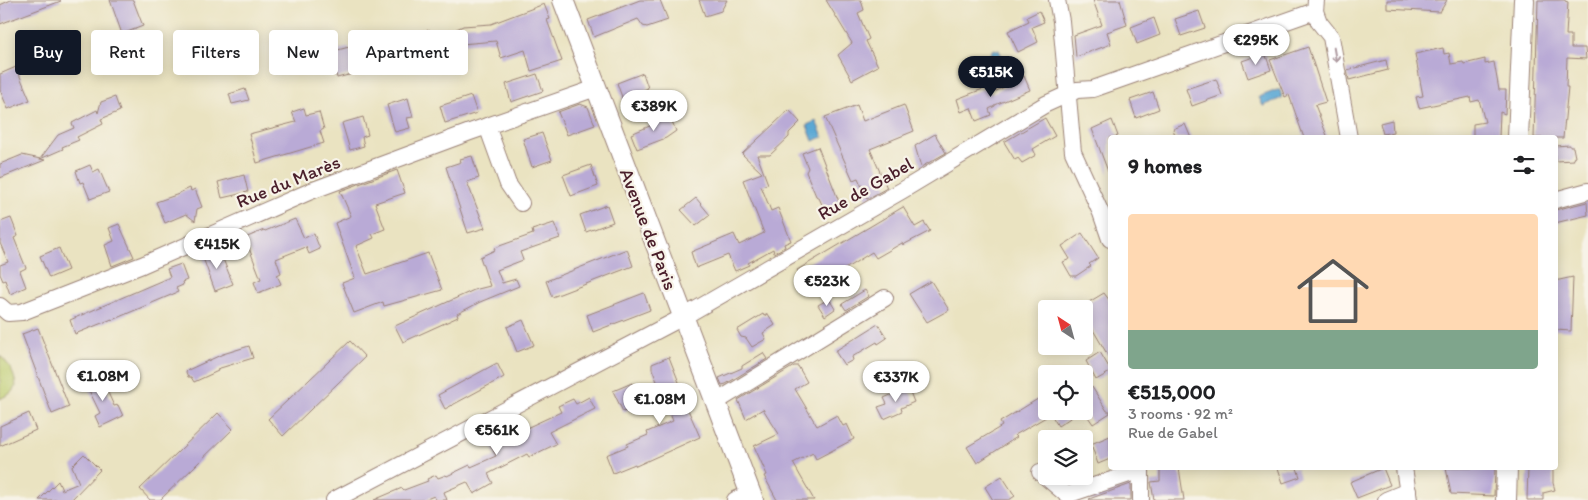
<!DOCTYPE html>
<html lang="en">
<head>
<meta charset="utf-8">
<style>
  body { margin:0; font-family:Itim,sans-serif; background:#f2f2f2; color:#202124; height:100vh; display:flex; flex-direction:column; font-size:19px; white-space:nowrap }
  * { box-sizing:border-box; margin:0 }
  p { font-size:16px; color:#757577 }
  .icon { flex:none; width:28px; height:28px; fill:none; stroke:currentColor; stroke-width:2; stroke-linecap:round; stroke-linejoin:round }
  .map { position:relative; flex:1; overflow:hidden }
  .panel { position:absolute; left:1108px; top:135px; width:450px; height:335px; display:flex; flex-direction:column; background:#fff; border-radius:5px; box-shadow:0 2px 12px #0003 }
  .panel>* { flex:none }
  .guide { position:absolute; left:15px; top:30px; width:475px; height:45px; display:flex; gap:10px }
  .needle { width:32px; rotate:324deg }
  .buttons { position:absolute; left:1038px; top:300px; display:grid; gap:10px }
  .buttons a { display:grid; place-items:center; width:55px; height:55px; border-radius:5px; background:#fff; box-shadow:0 2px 12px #0003; font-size:25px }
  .price { position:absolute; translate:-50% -42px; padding:0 11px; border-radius:18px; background:#fff; color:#222; font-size:16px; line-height:32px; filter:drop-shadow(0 1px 2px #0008) }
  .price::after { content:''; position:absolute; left:50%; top:30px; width:15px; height:11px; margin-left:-8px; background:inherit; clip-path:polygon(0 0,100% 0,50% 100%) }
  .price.current { background:#111827; color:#fff }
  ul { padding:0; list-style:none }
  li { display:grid; align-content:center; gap:10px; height:265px; padding:0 20px }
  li+li { border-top:1px solid #e0e0e0 }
  li span { display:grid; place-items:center; height:155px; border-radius:5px; color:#555 }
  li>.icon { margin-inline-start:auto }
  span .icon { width:90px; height:90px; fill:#fffc; stroke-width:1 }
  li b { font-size:21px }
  h2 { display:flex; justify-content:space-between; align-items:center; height:60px; padding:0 20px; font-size:21px }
  .tag { padding:0 18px; border-radius:5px; background:#fff; box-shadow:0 2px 12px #0003; font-size:18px; line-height:45px }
  .tag.current { background:#111827; color:#fff }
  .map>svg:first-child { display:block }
</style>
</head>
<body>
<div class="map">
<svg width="1588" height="500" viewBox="0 0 1588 500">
  <rect width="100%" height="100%" fill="#f7f3e8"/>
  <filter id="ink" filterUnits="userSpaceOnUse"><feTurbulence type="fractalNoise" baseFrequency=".02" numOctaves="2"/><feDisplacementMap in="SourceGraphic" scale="10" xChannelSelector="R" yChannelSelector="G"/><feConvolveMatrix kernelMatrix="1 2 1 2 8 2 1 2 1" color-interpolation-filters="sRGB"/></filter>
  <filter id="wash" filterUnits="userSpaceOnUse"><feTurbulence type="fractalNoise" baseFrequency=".0096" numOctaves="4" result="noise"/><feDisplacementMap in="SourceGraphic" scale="20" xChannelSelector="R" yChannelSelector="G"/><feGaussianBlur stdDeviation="1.12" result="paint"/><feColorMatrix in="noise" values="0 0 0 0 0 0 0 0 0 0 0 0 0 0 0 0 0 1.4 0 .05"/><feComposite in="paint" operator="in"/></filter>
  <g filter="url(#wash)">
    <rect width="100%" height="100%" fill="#eae3c1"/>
    <!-- green -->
    <path fill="#bdcc6e" stroke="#84764c" d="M 0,356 C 9,363 15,375 16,386 L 11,393 L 0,399 Z"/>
    <!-- water -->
    <g fill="#5ba8d4" stroke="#526480">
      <polygon points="993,49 999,50 1005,63 1001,68 996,67 990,54"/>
      <polygon points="1277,90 1280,90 1282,98 1263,106 1259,97"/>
      <polygon points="816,121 823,137 813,141 807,125"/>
    </g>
    <g id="blocks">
      <!-- building -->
      <g fill="#b9aad6">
        <polygon points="11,0 60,0 61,1 0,24 0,5"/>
        <polygon points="110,0 133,0 143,26 122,34"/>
        <polygon points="640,0 660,0 668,20 647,27 643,26 638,19 594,37 588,20"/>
        <polygon points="699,0 727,0 721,11 705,16"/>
        <polygon points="826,0 861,0 864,10 858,13 869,39 866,41 878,66 852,80 838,55 852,43"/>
        <polygon points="1093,0 1120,0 1127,25 1107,32 1111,44 1076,57 1074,35 1102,25"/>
        <polygon points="1387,0 1447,0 1440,12 1387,9"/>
        <polygon points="1538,0 1565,0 1565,1 1568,2 1566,35 1571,35 1571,48 1585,48 1586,59 1567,58 1566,87 1568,87 1563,138 1534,138"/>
        <polygon points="544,4 550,19 547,20 562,61 531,71 525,50 501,58 496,41 461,44 463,50 450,54 449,49 437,46 413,53 408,36 428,30 446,34 463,26 491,24"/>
        <polygon points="1039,11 1044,22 1032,27 1038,42 1018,52 1008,31 1029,21 1027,17"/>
        <polygon points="1199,11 1205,28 1181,36 1175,19"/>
        <polygon points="1154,18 1160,35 1137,44 1131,27"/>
        <polygon points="349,47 356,73 337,78 330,52"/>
        <polygon points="1308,47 1326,102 1315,105 1328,138 1304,138 1289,95 1285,97 1270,60"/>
        <polygon points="1443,48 1444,54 1449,53 1451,64 1463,62 1464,64 1485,59 1485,64 1494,62 1499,90 1506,90 1505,114 1500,112 1499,138 1473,138 1473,124 1485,122 1479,100 1471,102 1470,97 1419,108 1416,97 1423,96 1415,54"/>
        <polygon points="1265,53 1271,70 1248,78 1242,61"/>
        <polygon points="1386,60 1388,70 1349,80 1347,70"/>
        <polygon points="16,67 30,100 8,109 0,90 0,74"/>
        <polygon points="643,73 648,88 623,100 617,83"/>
        <polygon points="537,74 543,91 511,102 506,84"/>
        <polygon points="1024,76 1030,90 995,105 995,106 989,109 991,115 976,121 971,108 961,112 957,99 988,87 991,94"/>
        <polygon points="1216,79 1222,95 1192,106 1186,89"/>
        <polygon points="245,89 249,100 232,104 229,94"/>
        <polygon points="1153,92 1159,109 1136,118 1130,100"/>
        <polygon points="471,96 477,113 445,123 440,106"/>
        <polygon points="115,97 120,111 101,119 103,124 77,137 79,140 62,147 63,149 40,159 58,135 74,128 72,123 97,110 98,113 101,102"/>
        <polygon points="408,98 413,117 407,118 410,128 395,132 387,105"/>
        <polygon points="580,104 588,107 595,125 567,135 558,112"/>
        <polygon points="857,105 863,121 904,105 914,131 870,149 887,188 867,199 858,178 853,180 825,117"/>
        <polygon points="304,108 306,115 319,112 324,129 320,131 324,143 257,163 249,134 296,122 292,112"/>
        <polygon points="789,110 800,122 789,133 789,137 770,155 757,155 768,184 761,186 771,211 778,208 791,241 784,244 785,247 774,253 773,249 748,263 749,265 735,271 728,255 696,268 691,252 734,234 739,245 764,233 743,180 762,173 742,154"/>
        <polygon points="669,114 676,131 666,138 637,149 631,134 652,125 651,123"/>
        <polygon points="363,117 368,135 362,137 364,146 350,150 342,123"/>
        <polygon points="1045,118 1055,136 1033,149 1036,155 1022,163 1018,158 1015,160 1004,142"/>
        <polygon points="1112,120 1118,136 1110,138 1109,174 1092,129"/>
        <polygon points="1392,120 1393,132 1383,134 1380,123"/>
        <polygon points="1185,124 1191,138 1176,138 1173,129"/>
        <polygon points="542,133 552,160 532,167 523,139"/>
        <polygon points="935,134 946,153 921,167 915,146"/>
        <polygon points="1570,145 1570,147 1573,147 1575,157 1573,158 1574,160 1555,161 1555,146"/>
        <polygon points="818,147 841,207 826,213 819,198 816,196 806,172 808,168 802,153"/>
        <polygon points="22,155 45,160 0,178 0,164"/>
        <polygon points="472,156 479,178 467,182 485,228 468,233 446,167 461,162 460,159"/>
        <polygon points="90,165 93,172 99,169 109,192 90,199 83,182 80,183 76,171"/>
        <polygon points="591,165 598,186 571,196 563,175"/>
        <polygon points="397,170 405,193 375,203 385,229 372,234 374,238 356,246 367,274 428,253 442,290 384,306 383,302 354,313 342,283 355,278 335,223 351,216 340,191"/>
        <polygon points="244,175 248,192 222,198 218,182"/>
        <polygon points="190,188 191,191 195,189 202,207 197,209 195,221 186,214 165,223 156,202 179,194 179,193"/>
        <polygon points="696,198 710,215 696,226 681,210"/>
        <polygon points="1587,202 1588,215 1555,223 1555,210"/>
        <polygon points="607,205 613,222 586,232 580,215"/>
        <polygon points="903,207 915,227 924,222 930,231 903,245 902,243 876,258 872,252 832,277 830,273 812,284 811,282 806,285 797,270"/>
        <polygon points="11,218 18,236 14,238 26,268 20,271 26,287 10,294 5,280 3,281 0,274 0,265 8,262 0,243 0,222"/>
        <polygon points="295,219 304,238 314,234 320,249 309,254 306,247 276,259 281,273 277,275 281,284 258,293 254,282 261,279 245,238 264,230 265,231"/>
        <polygon points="554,223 560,238 520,252 523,260 497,270 502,283 516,279 519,286 480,302 457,314 458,317 403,342 395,326 474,290 490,286 480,257 495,250 494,248 533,234 532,230"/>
        <polygon points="119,224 134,257 112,266 105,245 114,241 109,228"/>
        <polygon points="1082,233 1098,258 1089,264 1091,266 1076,276 1071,276 1063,262 1070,259 1062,246"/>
        <polygon points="59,248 68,270 49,278 40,256"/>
        <polygon points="219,249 233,284 215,291 202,255"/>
        <polygon points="627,249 633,266 552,297 546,281"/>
        <polygon points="181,264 187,280 182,282 183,285 176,288 178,292 112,320 112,319 75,334 70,320 170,277 167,269"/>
        <polygon points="1573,277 1571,331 1555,330 1555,281"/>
        <polygon points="931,281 949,310 927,322 909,294"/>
        <polygon points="865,290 869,296 846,310 842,304"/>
        <polygon points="644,293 650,310 593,332 587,315"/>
        <polygon points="1104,293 1110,301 1110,359 1089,323 1084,326 1084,305"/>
        <polygon points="829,299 835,309 825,316 818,305"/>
        <polygon points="763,314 764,316 768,314 775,325 763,333 766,339 752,347 746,338 741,337 737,330"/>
        <polygon points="523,320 534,345 517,352 507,327"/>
        <polygon points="878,324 887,338 878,344 877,342 852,357 853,360 844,365 835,351"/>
        <polygon points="38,328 69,407 52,414 22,334"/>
        <polygon points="350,341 365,357 283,436 268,419"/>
        <polygon points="249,346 253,358 217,369 218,371 194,382 191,377 188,377 186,372 188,370 223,354"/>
        <polygon points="1100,352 1110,369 1110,372 1096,380 1086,361"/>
        <polygon points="763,353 767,359 726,384 722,385 719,378 742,368 742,366"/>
        <polygon points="669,357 684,395 682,396 700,437 636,466 635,464 613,473 606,455 628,446 627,444 648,435 647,432 673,421 652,369 652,364"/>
        <polygon points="497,363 504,377 445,409 438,395"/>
        <polygon points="794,366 798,366 807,382 795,389 817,426 837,415 843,426 847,424 854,439 816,459 813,453 793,463 814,500 777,500 764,476 767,475 754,446 779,434 763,409 746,419 738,400"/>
        <polygon points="100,375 114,406 118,405 123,416 100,427 95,416 100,413 85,382"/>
        <polygon points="632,383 642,403 623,412 613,391"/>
        <polygon points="908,387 914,402 901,408 902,411 884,419 878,407 887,404 884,398"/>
        <polygon points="1092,387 1107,411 1110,411 1110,413 1093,424 1084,411 1090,411 1084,401 1084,392"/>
        <polygon points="1046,394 1046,417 1015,435 1017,437 977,463 967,447 1002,426 1000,422"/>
        <polygon points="589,397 595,409 549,432 556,444 529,457 527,454 488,474 493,483 474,494 467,482 444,492 447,500 436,500 434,496 424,500 374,500 402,488 404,490 428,481 427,479 436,475 438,478 446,475 447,476 470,465 471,467 496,456 491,446 494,443 561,412 558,406 573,399 576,404"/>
        <polygon points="1049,411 1081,411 1058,426"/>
        <polygon points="29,413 36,430 0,446 0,426"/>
        <polygon points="218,413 233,429 160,500 150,500 140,489"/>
        <polygon points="1110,436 1110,459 1098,464 1091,444"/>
        <polygon points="84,454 100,470 71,500 39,500 58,481 62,490 79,483 72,466"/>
        <polygon points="1168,468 1179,468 1184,500 1154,500 1151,482 1160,481 1160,469"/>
        <polygon points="1278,468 1297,468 1300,477 1283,483"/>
        <polygon points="1383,468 1390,485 1357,498 1350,482"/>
        <polygon points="1446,468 1495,468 1494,496 1451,494"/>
        <polygon points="1528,468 1553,468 1553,483 1555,490 1543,493 1543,500 1527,500"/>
        <polygon points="1002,476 1015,496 1009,500 993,500 985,487"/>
        <polygon points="1131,484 1131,500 1090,500 1089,499"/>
      </g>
    </g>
  </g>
  <g filter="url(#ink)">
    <use href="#blocks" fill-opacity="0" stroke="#9a8176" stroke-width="1"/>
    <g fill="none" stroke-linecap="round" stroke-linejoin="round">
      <defs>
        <g id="minor">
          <polyline points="1057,0 1061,21 1073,152 1101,213 1110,239"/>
          <polyline points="1316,0 1315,11 1319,22 1331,37 1349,138"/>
          <polyline points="487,126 508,184 521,203"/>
          <polyline points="1555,200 1588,191"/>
          <polyline points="0,306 8,313 22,312 142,265 311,191 470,132 596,88"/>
          <polyline points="716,402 885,298"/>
          <polyline points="1141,468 1141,500"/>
          <polyline points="1404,468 1409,500"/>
          <polyline points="1040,472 1067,495 1141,470"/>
          <polyline points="334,500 683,317 903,190 1046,104 1077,90 1093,89 1315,11"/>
          <polyline points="735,500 751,493"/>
          <polyline points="1386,500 1408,491"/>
        </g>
        <g id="major">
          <polyline points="563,0 753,500"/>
          <polyline points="1518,138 1524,0"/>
          <polyline points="1506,500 1507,468"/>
        </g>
      </defs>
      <!-- minor casing -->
      <use href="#minor" stroke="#9a8176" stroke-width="18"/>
      <!-- major casing -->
      <use href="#major" stroke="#9a8176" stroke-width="22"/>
      <!-- minor -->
      <use href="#minor" stroke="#fff" stroke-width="16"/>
      <!-- major -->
      <use href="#major" stroke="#fff" stroke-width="20"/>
    </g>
    <!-- one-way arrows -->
    <defs><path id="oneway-shaft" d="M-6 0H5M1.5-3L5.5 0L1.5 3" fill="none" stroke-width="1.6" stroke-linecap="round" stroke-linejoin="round" transform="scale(1.25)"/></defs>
    <use stroke="#ae9aa0" href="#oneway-shaft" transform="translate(1335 55) rotate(80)"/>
  </g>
  <g text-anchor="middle" stroke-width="4.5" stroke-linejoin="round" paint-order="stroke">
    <!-- street labels -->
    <g font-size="19" fill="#4a1f2b" stroke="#f7f3e8">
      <text transform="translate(288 181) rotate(-22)" y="7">Rue du Marès</text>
      <text transform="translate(865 188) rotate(-30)" y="7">Rue de Gabel</text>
      <text transform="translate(649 229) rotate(69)" y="7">Avenue de Paris</text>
    </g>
  </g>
</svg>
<div class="buttons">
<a><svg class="needle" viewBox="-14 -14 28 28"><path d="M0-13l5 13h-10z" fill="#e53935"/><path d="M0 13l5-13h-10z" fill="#757577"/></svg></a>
<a><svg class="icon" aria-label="locate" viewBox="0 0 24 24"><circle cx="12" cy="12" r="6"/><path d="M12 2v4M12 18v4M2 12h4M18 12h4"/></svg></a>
<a><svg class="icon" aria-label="layers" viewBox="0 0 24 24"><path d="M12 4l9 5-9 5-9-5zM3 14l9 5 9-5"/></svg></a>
</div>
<b class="price" style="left:1256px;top:66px">€295K</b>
<b class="price current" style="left:991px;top:98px">€515K</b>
<b class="price" style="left:654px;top:132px">€389K</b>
<b class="price" style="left:217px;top:270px">€415K</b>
<b class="price" style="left:827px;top:307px">€523K</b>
<b class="price" style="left:103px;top:402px">€1.08M</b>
<b class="price" style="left:896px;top:403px">€337K</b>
<b class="price" style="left:660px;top:425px">€1.08M</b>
<b class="price" style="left:497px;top:456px">€561K</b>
<div class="guide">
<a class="tag current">Buy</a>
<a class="tag">Rent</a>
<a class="tag">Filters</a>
<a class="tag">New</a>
<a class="tag">Apartment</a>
</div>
<section class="panel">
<h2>9 homes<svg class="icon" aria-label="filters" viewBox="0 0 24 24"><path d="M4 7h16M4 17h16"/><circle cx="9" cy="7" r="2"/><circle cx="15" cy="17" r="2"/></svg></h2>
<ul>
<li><span style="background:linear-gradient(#ffd9b3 75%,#7fa58c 0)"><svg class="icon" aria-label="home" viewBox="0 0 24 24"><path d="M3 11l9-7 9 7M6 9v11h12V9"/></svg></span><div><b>€515,000</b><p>3 rooms · 92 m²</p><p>Rue de Gabel</p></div></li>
</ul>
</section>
</div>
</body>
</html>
